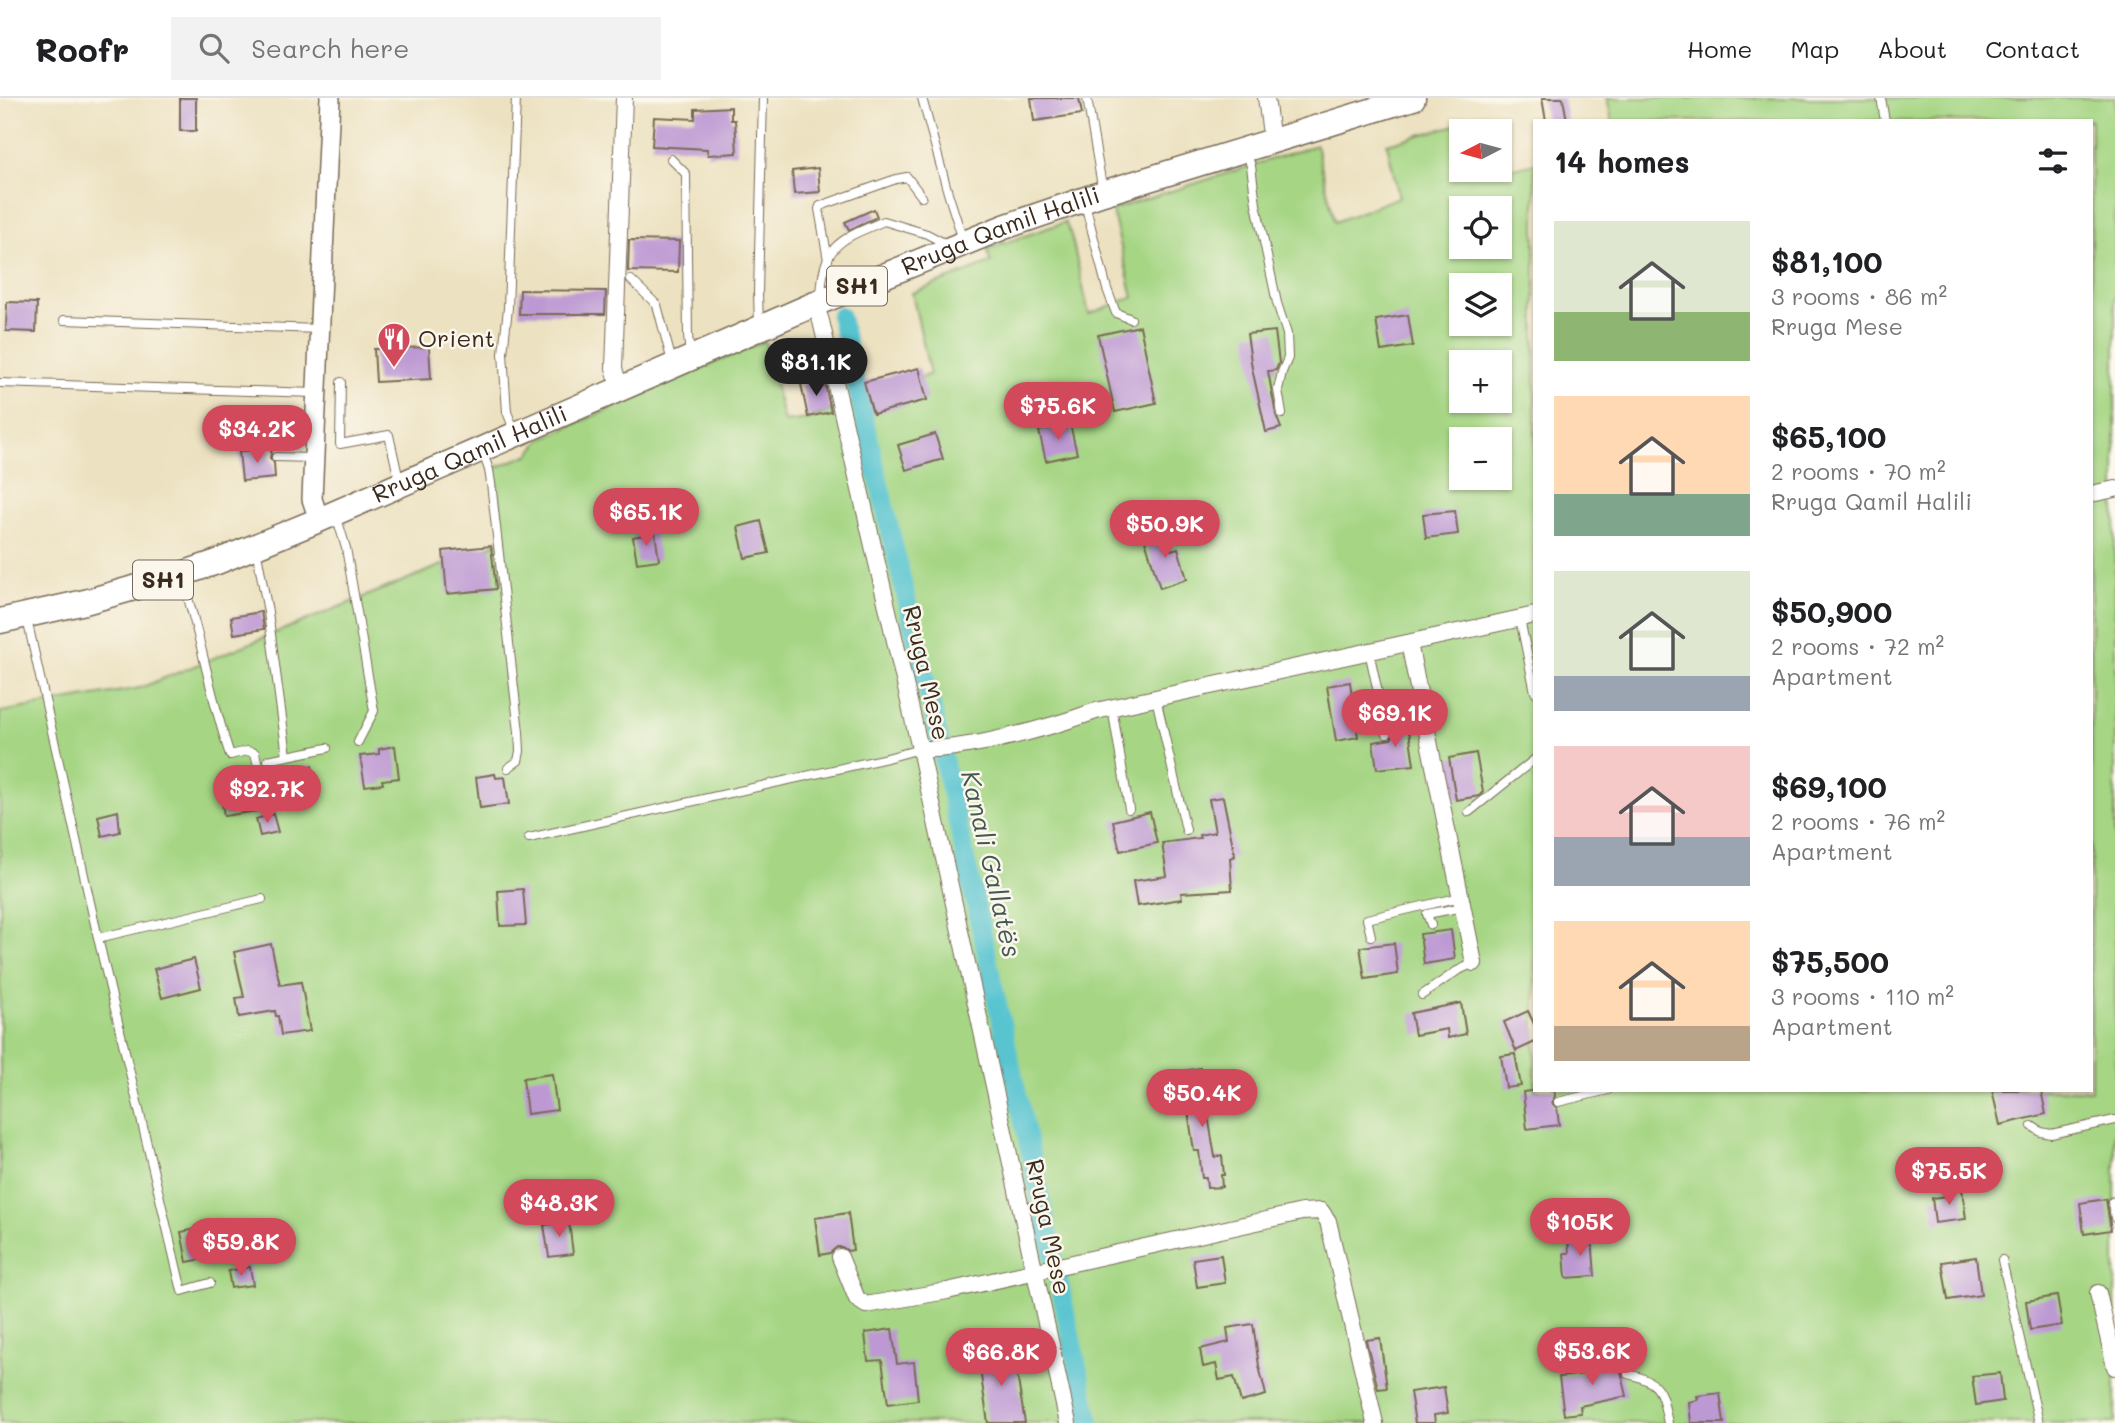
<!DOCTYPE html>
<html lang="en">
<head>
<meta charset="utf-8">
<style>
  body { margin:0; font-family:Mali,sans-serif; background:#f2f2f2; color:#202124; height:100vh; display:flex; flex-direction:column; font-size:26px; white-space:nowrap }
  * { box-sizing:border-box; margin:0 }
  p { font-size:23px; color:#757577 }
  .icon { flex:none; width:38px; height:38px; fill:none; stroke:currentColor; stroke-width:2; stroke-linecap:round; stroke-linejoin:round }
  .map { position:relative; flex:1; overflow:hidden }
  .side { position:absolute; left:1533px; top:21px; width:560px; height:973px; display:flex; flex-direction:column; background:#fff; border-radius:0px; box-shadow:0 2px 5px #0004 }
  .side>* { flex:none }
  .needle { width:46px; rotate:264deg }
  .buttons { position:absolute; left:1449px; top:21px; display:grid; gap:14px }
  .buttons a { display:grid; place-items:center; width:63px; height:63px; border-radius:0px; background:#fff; box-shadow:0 2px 5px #0004; font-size:35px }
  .price { position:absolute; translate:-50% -60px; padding:0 16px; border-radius:24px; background:#d1495b; color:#fff; font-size:23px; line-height:46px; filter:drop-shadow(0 2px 4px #0008) }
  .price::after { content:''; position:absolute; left:50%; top:42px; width:21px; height:16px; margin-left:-10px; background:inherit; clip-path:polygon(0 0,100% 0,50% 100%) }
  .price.active { background:#222; color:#fff }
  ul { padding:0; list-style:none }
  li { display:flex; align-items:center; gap:21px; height:175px; padding:0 21px }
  li span { display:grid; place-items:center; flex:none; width:196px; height:140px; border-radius:0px; color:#555 }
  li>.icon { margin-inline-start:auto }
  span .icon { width:84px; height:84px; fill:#fffc; stroke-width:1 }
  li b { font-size:30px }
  h2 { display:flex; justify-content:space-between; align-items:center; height:84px; padding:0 21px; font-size:30px }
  header { display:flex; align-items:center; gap:42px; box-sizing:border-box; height:98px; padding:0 35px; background:#fff; border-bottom:2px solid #e0e0e0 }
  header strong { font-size:33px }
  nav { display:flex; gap:38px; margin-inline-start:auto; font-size:24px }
  .search { width:490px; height:63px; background:#f2f2f2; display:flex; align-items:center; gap:18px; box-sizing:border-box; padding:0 24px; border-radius:0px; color:#757577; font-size:26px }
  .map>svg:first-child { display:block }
</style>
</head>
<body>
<header>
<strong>Roofr</strong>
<div class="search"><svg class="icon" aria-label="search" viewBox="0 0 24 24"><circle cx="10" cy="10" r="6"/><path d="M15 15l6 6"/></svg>Search here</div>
<nav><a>Home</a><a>Map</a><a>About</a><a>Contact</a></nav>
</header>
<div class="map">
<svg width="2115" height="1325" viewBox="0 0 2115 1325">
  <rect width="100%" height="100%" fill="#fbf7ec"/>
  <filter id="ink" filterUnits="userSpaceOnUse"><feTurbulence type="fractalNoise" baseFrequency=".0143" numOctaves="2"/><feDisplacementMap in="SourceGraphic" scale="14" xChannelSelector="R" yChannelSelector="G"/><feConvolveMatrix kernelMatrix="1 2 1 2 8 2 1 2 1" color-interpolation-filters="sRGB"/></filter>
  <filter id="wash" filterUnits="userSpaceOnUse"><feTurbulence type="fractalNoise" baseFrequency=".00686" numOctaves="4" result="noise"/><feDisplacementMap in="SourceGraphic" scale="28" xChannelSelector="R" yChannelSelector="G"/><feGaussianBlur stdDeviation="1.57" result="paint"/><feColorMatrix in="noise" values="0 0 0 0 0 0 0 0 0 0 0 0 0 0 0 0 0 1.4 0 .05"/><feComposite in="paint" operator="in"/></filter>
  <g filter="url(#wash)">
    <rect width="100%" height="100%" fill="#ece1c0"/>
    <!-- green -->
    <path fill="#a6d684" stroke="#708051" stroke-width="2" fill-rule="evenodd" d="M 1607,0 L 2115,0 L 2115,1325 L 0,1325 L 0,614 L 140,590 L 504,442 L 495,370 L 530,356 L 541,341 L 765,243 L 784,324 L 809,321 L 930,276 L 912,195 L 991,165 L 987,151 L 1065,124 L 1071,137 L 1089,216 L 1133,199 L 1112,112 L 1316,47 L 1335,124 L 1399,99 L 1387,46 L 1485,19 L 1488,33 L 1461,33 L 1461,72 L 1497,72 L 1498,74 L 1535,65 L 1535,992 L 2091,992 L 2091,23 L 1612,23 ZM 1461,110 L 1500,110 L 1500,149 L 1461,149 ZM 1461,187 L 1500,187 L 1500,226 L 1461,226 ZM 1461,264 L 1500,264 L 1500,303 L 1461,303 ZM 1461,341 L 1500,341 L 1500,380 L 1461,380 Z"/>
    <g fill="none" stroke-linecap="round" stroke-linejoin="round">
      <!-- canal -->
      <polyline stroke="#58c4d0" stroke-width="19" points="840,218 937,632 1090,1325"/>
    </g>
    <g id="blocks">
      <!-- building -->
      <g fill="#bd99d3">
        <rect x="180" y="0" width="16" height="33"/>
        <polygon points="1031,0 1079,0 1082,16 1034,23"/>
        <polygon points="1542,0 1563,0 1567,23 1546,23"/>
        <polygon points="731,9 731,22 735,22 737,55 708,57 707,51 652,48 654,19 695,21 695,11"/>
        <polygon points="818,70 820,94 794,96 792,73"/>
        <polygon points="874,111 877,119 849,132 845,124"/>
        <polygon points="629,142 679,143 678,174 628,173"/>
        <polygon points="520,192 606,193 605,216 519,216"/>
        <polygon points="7,204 37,205 36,234 6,233"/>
        <polygon points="1408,217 1413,248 1381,253 1376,222"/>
        <polygon points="1140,228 1156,305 1115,314 1098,237"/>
        <polygon points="1275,233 1279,265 1276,272 1268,273 1276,317 1281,330 1266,334 1252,270 1247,236"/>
        <polygon points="429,249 431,281 376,284 374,251"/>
        <polygon points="919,270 927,302 873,316 864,284"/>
        <polygon points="824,281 831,314 808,319 801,286"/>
        <polygon points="1070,326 1077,356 1046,363 1039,333"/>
        <polygon points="935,336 943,361 906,372 898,347"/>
        <polygon points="272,351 270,360 274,365 275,380 242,383 239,353"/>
        <polygon points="1455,413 1458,436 1426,440 1423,416"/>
        <polygon points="761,423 769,455 745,460 738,429"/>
        <polygon points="1165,433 1171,452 1178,450 1187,481 1160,490 1144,439"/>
        <polygon points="655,435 659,462 637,465 633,439"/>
        <polygon points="491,448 496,491 447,496 443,453"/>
        <polygon points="261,514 264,531 234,536 231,519"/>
        <polygon points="1350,584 1358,639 1336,643 1327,588"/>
        <polygon points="1408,626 1414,667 1377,671 1373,644 1391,641 1393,637 1392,628"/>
        <polygon points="395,648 399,680 382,682 383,686 365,688 360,658 379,656 379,651"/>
        <polygon points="1476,655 1483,694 1479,698 1456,702 1449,660"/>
        <polygon points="312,668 317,702 284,707 279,673"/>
        <polygon points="495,676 496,680 505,679 509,706 480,710 476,679"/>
        <polygon points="253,681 258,713 224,718 219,686"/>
        <polygon points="1223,699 1235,758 1230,760 1232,792 1181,795 1182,801 1137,808 1133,783 1167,778 1162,745 1200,740 1199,737 1215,734 1209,701"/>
        <polygon points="118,713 120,734 102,738 98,718"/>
        <polygon points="1150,714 1157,745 1120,753 1113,723"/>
        <polygon points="273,716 278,734 260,738 256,721"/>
        <polygon points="523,791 526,827 500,828 498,793"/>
        <polygon points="1451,832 1455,861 1424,866 1420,836"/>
        <polygon points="1394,845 1398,876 1365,881 1360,849"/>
        <polygon points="271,846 280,887 301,884 310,933 281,937 278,918 276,918 275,913 239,919 236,900 244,899 234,854"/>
        <polygon points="194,861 201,890 162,900 154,871"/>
        <polygon points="1461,905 1466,936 1448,940 1447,931 1415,937 1411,915"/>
        <polygon points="1528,913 1535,928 1535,944 1516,953 1504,924"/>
        <polygon points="1515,956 1521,988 1506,990 1501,958"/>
        <polygon points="1200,970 1215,1059 1222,1058 1224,1077 1221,1077 1222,1089 1207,1090 1206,1080 1202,1080 1199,1053 1194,1053 1182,973"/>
        <polygon points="552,976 557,1012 527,1016 523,980"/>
        <polygon points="1537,992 1554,992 1555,998 1552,1005 1557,1010 1559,1027 1527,1031 1523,994"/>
        <polygon points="1992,992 2041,992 2046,1016 2000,1027"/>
        <polygon points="1962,1091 1966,1121 1935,1125 1932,1100 1947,1098 1946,1093"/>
        <polygon points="2106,1101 2111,1132 2084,1136 2080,1105"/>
        <polygon points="848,1115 853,1152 848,1153 842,1149 837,1149 830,1155 820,1157 815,1120"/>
        <polygon points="569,1124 573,1156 549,1159 544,1127"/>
        <polygon points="218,1127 224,1157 187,1164 181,1134"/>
        <polygon points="1592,1139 1595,1178 1566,1180 1564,1155 1569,1155 1568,1141"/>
        <polygon points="1221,1157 1225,1185 1197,1189 1193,1161"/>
        <polygon points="1976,1159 1981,1197 1948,1202 1942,1164"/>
        <polygon points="250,1169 253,1187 231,1190 228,1173"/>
        <polygon points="2057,1198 2062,1227 2030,1232 2026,1203"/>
        <polygon points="1253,1226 1259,1268 1266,1297 1241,1304 1234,1279 1219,1282 1216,1266 1203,1269 1200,1251 1229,1244 1227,1230"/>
        <polygon points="892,1231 897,1266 914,1264 918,1302 888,1306 882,1262 868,1263 865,1235"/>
        <polygon points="1380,1240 1387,1290 1378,1291 1366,1242"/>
        <polygon points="1013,1252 1025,1325 988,1325 978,1258"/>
        <polygon points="1618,1260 1627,1298 1580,1308 1581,1315 1564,1317 1559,1279 1597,1274 1595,1266"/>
        <polygon points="2000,1275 2003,1303 1976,1307 1972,1278"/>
        <polygon points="1444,1289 1448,1315 1434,1317 1435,1325 1415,1325 1410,1294"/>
        <polygon points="1720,1295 1724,1325 1691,1325 1689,1304 1698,1302 1697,1298"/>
      </g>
    </g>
  </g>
  <g filter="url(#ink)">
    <use href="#blocks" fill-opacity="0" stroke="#796a57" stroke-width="2"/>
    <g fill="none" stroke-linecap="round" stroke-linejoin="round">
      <defs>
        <g id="service">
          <polyline points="922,0 948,95 963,142"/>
          <polyline points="1087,0 1103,94"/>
          <polyline points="1881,0 1885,23"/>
          <polyline points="1246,53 1251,68 1256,106 1277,205 1287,236 1288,260 1282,274 1278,292 1282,316"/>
          <polyline points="671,61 686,76 688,237 690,258"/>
          <polyline points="1085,106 1107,191 1116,215 1131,221"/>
          <polyline points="828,162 819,111 820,108 896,81 907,79 922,99"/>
          <polyline points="631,182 657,207 672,264"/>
          <path d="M 821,199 C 823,146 839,142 884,123 L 927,136 L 946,146"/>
          <polyline points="64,222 320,231"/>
          <polyline points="759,228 758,194 763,0"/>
          <polyline points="341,284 340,346 389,337 399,382"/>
          <polyline points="0,285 315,295"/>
          <polyline points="515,334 507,314 503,255 508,210 516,0"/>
          <polyline points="483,355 489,372 491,385 519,634 520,653 518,663 508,670"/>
          <polyline points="276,359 312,360"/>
          <polyline points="336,417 346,450 374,613 358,644"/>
          <polyline points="256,450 268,514 287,658"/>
          <path d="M 182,480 C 201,538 210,599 230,657 L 247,653 L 255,655 L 267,707"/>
          <polyline points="27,521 98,840 182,1193 210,1185"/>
          <polyline points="1520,521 1535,594"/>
          <polyline points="1369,553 1387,636"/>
          <polyline points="1156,600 1186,732"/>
          <polyline points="1112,609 1129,711"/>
          <polyline points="268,662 327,650"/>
          <polyline points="1469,714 1535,661"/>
          <polyline points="529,740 887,660 920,651"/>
          <polyline points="1431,827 1427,816 1463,809"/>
          <polyline points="1371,838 1367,821 1461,799"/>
          <polyline points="98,840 262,801"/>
          <polyline points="1422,897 1457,873 1474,865"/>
          <polyline points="1558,1004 1608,992"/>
          <polyline points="2032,1028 2041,1034 2051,1036 2115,1022"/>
          <polyline points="2115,1103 2112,1104 2115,1120"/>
          <polyline points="2002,1162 2039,1325"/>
          <path d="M 1628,1276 C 1662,1284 1661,1293 1668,1325"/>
        </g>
        <g id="minor">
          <polyline points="1266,0 1272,43"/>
          <polyline points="815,206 821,223 920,651 1068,1325"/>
          <polyline points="620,290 614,270 624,0"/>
          <polyline points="2091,396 2115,391"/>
          <polyline points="1409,545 1474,865"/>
          <path d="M 920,651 C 942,652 964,648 985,644 C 1025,636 1057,627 1096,613 L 1535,517"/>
          <polyline points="840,1159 857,1201 866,1207 947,1193 1302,1114 1321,1113 1328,1123 1375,1325"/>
          <polyline points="2098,1195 2115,1269"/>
        </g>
        <polyline id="tertiary" points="319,422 312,401 330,0"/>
        <g id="primary">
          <path id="s1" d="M 0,523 L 85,504 L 176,478 L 217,464 L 319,422 L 815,206 L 1004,129 L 1103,95 L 1413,0"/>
        </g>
      </defs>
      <!-- service casing -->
      <use href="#service" stroke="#796a57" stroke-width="10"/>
      <!-- minor casing -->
      <use href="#minor" stroke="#796a57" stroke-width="18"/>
      <!-- tertiary casing -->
      <use href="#tertiary" stroke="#796a57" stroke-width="22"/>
      <!-- primary casing -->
      <use href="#primary" stroke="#796a57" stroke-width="27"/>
      <!-- service -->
      <use href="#service" stroke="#fff" stroke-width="8"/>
      <!-- minor -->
      <use href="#minor" stroke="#fff" stroke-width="16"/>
      <!-- tertiary -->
      <use href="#tertiary" stroke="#fff" stroke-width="19"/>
      <!-- primary -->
      <use href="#primary" stroke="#fff" stroke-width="24"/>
    </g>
  </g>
  <!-- icons -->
  <defs>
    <symbol id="restaurant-pin" viewBox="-11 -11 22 30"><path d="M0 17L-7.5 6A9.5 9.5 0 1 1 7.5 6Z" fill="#d1495b" stroke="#fbf7ec"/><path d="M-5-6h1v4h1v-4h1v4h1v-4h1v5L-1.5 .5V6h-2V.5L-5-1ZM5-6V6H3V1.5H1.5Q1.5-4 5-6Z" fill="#fff"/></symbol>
  </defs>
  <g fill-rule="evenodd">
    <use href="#restaurant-pin" x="375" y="222" width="38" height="52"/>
  </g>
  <g text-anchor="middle" stroke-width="5" stroke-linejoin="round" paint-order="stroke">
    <!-- shield labels -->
    <g fill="#fbf7ec" stroke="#75685c" stroke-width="2">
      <rect x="827" y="168.5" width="60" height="39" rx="5"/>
      <rect x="133" y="462.5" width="60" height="39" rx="5"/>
    </g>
    <g font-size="23" font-weight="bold" fill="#3b2a1e">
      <text x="857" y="196">SH1</text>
      <text x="163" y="490">SH1</text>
    </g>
    <!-- street labels -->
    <g font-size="24" fill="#3b2a1e" stroke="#fbf7ec">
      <text dy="8" stroke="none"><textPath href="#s1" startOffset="1076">Rruga Qamil Halili</textPath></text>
      <text dy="8" stroke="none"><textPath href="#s1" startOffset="500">Rruga Qamil Halili</textPath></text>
      <text transform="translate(926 575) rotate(77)" y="8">Rruga Mese</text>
      <text transform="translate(1048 1129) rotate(78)" y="8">Rruga Mese</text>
    </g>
    <!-- poi labels -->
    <g font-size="24" fill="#3b2a1e" stroke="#fbf7ec" text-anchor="start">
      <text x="418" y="249">Orient</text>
    </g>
    <!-- water labels -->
    <g font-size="26" font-style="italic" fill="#445853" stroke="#fbf7ec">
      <text transform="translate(991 766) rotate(77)" y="9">Kanali Gallatës</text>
    </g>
  </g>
</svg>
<div class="buttons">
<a><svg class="needle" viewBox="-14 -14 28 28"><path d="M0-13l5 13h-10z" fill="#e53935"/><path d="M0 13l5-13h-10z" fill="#757577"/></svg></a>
<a><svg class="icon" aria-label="locate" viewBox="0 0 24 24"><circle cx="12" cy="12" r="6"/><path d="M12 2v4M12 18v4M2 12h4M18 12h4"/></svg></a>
<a><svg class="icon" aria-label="layers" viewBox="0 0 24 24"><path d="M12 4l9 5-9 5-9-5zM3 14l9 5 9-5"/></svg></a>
<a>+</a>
<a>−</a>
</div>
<b class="price active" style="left:816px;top:300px">$81.1K</b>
<b class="price" style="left:1058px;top:344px">$75.6K</b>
<b class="price" style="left:257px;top:367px">$34.2K</b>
<b class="price" style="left:646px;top:450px">$65.1K</b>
<b class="price" style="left:1165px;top:462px">$50.9K</b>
<b class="price" style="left:1395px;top:651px">$69.1K</b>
<b class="price" style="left:267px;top:727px">$92.7K</b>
<b class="price" style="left:1202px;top:1031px">$50.4K</b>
<b class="price" style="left:1949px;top:1109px">$75.5K</b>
<b class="price" style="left:559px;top:1141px">$48.3K</b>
<b class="price" style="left:1580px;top:1160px">$105K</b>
<b class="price" style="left:241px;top:1180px">$59.8K</b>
<b class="price" style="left:1592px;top:1289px">$53.6K</b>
<b class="price" style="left:1001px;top:1290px">$66.8K</b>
<section class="side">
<h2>14 homes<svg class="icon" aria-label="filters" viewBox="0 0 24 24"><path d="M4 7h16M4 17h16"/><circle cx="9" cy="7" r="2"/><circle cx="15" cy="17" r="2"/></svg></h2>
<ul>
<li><span style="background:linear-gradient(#dfe7d0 65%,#8fb573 0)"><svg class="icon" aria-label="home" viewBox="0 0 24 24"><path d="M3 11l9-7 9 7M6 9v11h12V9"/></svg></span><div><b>$81,100</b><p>3 rooms · 86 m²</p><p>Rruga Mese</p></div></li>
<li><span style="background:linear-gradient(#ffd9b3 70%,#7fa58c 0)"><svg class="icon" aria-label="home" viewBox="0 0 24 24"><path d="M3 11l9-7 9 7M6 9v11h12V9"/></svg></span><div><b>$65,100</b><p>2 rooms · 70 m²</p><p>Rruga Qamil Halili</p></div></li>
<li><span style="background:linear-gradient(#dfe7d0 75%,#9aa5b1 0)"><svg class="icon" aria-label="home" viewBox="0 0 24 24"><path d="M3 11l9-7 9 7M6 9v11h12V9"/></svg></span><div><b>$50,900</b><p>2 rooms · 72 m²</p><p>Apartment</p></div></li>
<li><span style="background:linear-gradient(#f6c9c9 65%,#9aa5b1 0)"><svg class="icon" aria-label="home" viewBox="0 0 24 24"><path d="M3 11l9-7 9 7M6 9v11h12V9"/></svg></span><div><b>$69,100</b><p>2 rooms · 76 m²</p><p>Apartment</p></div></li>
<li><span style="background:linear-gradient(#ffd9b3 75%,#b9a48a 0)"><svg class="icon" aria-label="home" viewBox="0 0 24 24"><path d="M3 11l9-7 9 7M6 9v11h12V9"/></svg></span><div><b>$75,500</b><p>3 rooms · 110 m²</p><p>Apartment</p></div></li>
</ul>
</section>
</div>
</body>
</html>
